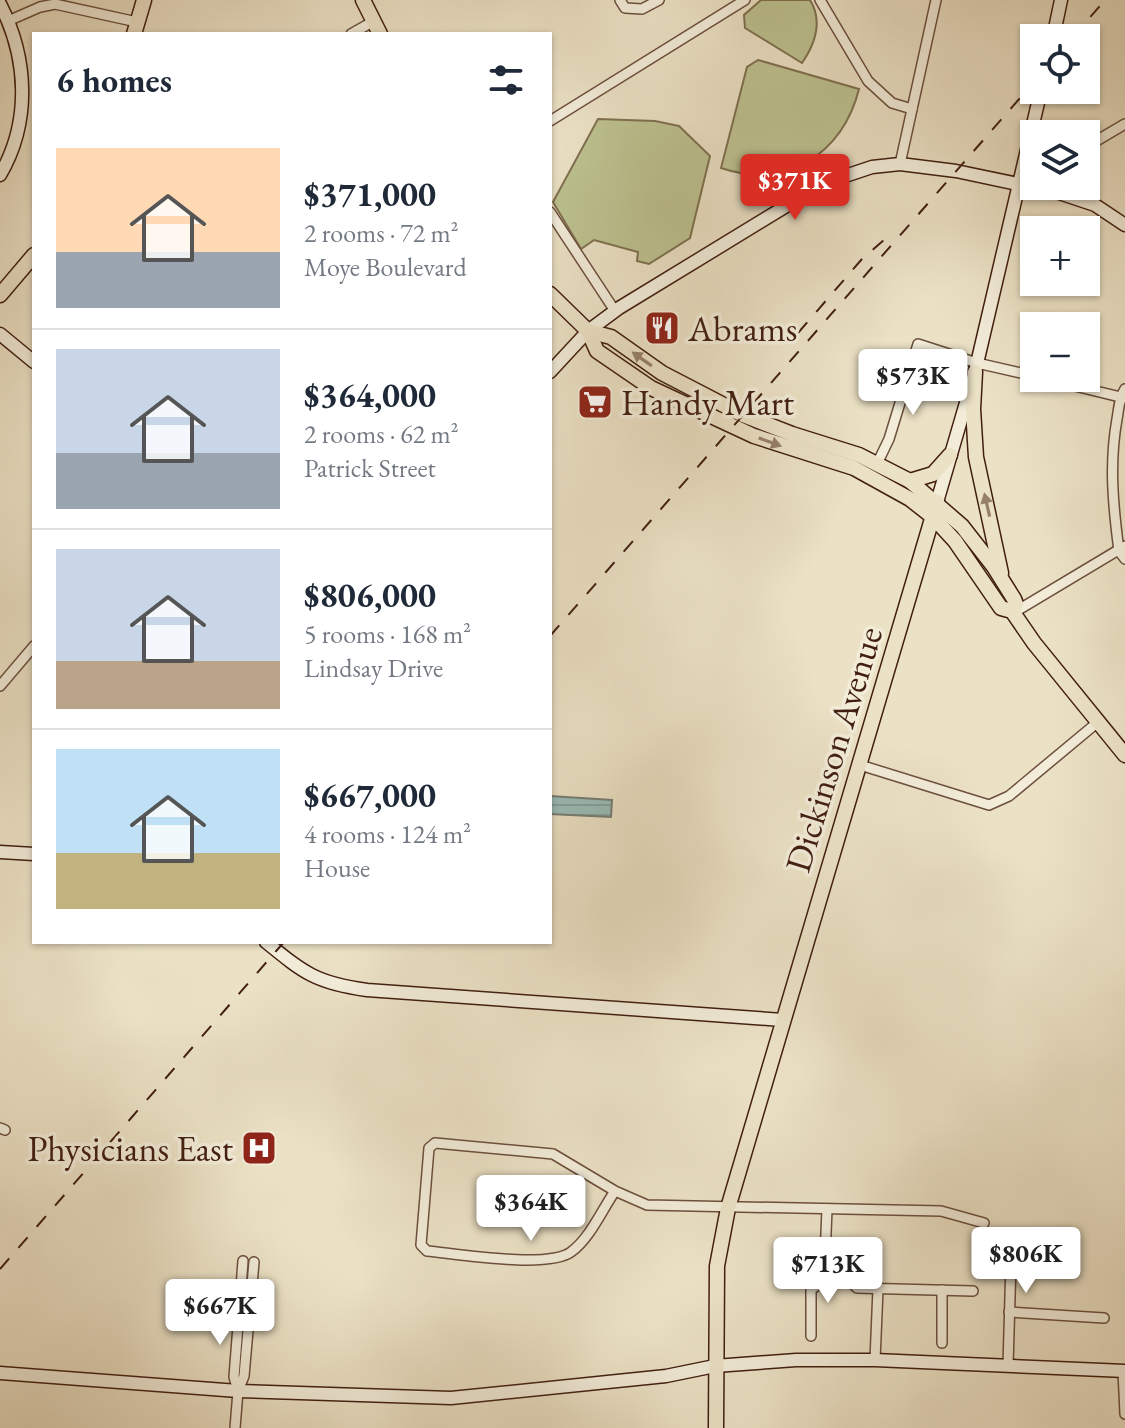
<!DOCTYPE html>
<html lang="en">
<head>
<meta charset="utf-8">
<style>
  body { margin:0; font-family:"EB Garamond",serif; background:#f6f6f7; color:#1f2937; height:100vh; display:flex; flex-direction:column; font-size:30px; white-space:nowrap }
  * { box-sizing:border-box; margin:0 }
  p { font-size:26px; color:#747a83 }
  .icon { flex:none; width:44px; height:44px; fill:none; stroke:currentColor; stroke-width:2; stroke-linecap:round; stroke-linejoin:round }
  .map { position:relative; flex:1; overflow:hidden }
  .drawer { position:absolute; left:32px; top:32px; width:520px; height:912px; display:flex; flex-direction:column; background:#fff; border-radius:0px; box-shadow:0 2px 6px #0004 }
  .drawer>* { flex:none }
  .fabs { position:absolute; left:1020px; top:24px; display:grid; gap:16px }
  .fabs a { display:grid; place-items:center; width:80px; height:80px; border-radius:0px; background:#fff; box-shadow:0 2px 6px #0004; font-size:40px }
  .price { position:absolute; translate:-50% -68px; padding:0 18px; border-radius:8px; background:#fff; color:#222; font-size:26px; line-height:52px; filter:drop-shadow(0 2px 4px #0008) }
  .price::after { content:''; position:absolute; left:50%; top:48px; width:24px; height:18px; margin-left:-12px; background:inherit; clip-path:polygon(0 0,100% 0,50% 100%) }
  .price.on { background:#d93025; color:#fff }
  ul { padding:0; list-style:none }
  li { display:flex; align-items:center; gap:24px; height:200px; padding:0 24px }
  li+li { border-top:2px solid #e0e1e3 }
  li span { display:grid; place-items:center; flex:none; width:224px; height:160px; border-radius:0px; color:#555 }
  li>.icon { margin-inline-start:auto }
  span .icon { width:96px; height:96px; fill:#fffc; stroke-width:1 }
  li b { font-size:34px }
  h2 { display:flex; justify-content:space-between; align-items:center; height:96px; padding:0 24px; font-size:34px }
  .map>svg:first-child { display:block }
</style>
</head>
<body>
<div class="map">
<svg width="1125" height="1428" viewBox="0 0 1125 1428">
  <defs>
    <pattern id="water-rules" width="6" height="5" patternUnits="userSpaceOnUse" patternTransform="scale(2)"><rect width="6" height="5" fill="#99bcb8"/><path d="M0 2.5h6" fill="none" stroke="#85a19d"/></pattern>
  </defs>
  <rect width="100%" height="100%" fill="#ebe1c5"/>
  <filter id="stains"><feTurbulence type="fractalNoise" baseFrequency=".0025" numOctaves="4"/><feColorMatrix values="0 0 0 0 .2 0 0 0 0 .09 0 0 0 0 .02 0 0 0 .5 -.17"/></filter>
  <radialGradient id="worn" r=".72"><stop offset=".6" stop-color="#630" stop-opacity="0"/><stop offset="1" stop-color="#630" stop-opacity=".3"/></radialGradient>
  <!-- garden -->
  <g fill="#bdc190" stroke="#7f7050" stroke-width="2">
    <path d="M 761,0 L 810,0 C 823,21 815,44 802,63 L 745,28 L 744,15 Z"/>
    <path d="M 758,60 L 859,89 C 843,154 786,190 721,168 L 747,67 Z"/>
    <polygon points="598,119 655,121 679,126 710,156 690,238 649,264 637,261 638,252 594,240 581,249 553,202"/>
  </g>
  <!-- water -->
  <polygon fill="url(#water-rules)" stroke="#767d75" stroke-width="2" points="550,796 612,800 611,817 550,814"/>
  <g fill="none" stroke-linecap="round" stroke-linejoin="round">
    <defs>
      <g id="street">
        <polyline points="620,0 625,8 642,9 659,0"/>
        <polyline points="820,0 868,81 892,103 912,109"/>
        <polyline points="8,21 40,7 55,4 137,22"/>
        <polyline points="351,34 374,21"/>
        <polyline points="550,121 745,0"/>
        <polyline points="1086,147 1125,124"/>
        <polyline points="900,164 936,0"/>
        <polyline points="550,212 615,311"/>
        <polyline points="1042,378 1124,398"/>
        <path d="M 1125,389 C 1119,398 1119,408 1117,419 C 1109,464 1113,505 1119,551 L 1125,559"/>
        <polyline points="876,466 889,439 918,344 977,363 1034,376"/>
        <polyline points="1013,613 1125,546"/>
        <polyline points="0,686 34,646"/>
        <polyline points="860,765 989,805 1009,796 1098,722"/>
        <polyline points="0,1128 5,1130"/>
        <path d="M 615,1191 C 602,1210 590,1238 571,1252 C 548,1269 458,1254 427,1251 L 421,1245 L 429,1148 L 435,1143 L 553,1154 L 615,1191 L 647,1205 L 941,1211 L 984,1223"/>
        <polyline points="827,1209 825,1257 857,1288 973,1291"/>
        <polyline points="999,1236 1011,1263 1008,1366"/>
        <polyline points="1009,1312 1104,1318"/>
        <polyline points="811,1336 811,1290 837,1270"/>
        <polyline points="942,1343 942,1290"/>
        <polyline points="875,1360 878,1289"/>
        <polyline points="1123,1371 1125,1414"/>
        <polyline points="238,1391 234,1377 243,1261"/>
        <polyline points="235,1428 238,1391 244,1376 254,1262"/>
      </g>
      <g id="secondary">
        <path d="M 0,4 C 28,58 31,122 0,175"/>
        <polyline points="1053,38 1061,0"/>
        <polyline points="0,334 34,362"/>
        <polyline points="550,372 588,331 619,308 824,183 872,167 900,164 956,171 1056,192 1095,205 1125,225"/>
        <polyline points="937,502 975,372 1041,90"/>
        <polyline points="0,852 34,854"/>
        <path d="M 266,942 C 304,973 316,983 367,990 L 783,1020"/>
        <polyline points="0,1373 238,1391 451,1398 666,1376 715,1366 796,1360 875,1360 1125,1371"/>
      </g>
      <g id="primary">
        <polyline points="363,0 380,34"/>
        <polyline points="134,34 144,0"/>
        <polyline points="550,294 588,331 597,351 651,388 754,436 854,468 910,499 933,517 955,541 1001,608 1012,611 1034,643 1125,755"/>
        <polyline points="0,295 34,255"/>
        <polyline points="588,331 611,337 662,373 743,415 792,434 859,455 910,481 962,526 994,567 1014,599 1016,604 1012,611"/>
        <polyline points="975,372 973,409 976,457 1001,573"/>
        <polyline points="910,481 933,474 950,455"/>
        <polyline points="716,1428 717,1266 728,1208 937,502"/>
      </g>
    </defs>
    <!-- street casing -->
    <use href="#street" stroke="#6c4f3d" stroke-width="12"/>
    <!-- secondary casing -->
    <use href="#secondary" stroke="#411e10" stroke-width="15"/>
    <!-- primary casing -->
    <use href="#primary" stroke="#411e10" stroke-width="17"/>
    <!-- street -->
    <use href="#street" stroke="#f2ecd9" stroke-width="9"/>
    <!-- secondary -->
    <use href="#secondary" stroke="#f2ecd9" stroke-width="12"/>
    <!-- primary -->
    <use href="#primary" stroke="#ebe1c5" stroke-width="14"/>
    <!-- rail -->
    <g stroke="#411e10" stroke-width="2" stroke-dasharray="14 14" stroke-linecap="butt">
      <polyline points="1072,38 1105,0"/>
      <polyline points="798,333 862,259 891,234"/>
      <polyline points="550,636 1034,82"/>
      <polyline points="0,1269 284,942"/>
    </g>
  </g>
  <!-- one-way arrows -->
  <defs><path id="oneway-solid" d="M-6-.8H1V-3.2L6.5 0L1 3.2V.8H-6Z" transform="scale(2)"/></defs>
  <g fill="#96806a">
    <use href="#oneway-solid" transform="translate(642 359) rotate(-145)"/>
    <use href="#oneway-solid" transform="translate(770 442) rotate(20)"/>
    <use href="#oneway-solid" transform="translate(987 505) rotate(-103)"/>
  </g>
  <!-- icons -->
  <defs>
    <symbol id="restaurant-square" viewBox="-11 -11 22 22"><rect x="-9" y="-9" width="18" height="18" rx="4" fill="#8f2418" stroke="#f2ecd9"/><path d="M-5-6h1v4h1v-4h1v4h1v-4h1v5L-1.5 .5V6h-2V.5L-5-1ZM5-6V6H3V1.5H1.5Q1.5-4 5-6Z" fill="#fff"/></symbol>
    <symbol id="supermarket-square" viewBox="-11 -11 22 22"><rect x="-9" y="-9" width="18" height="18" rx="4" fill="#8f2418" stroke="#f2ecd9"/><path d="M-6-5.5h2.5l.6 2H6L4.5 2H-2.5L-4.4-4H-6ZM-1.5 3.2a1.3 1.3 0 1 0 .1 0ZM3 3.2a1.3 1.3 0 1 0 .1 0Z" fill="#fff"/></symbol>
    <symbol id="hospital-square" viewBox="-11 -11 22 22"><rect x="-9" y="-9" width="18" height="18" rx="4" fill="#8f2418" stroke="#f2ecd9"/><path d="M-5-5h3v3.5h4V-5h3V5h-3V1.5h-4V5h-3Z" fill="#fff"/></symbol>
  </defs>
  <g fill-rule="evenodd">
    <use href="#restaurant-square" x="642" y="308" width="40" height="40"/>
    <use href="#supermarket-square" x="575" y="382" width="40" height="40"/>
    <use href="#hospital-square" x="239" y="1128" width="40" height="40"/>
  </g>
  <g text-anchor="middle" stroke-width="7" stroke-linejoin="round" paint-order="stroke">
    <!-- poi labels -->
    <g font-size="36" fill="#411e10" stroke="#f2ecd9" text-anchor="start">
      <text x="688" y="341">Abrams</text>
      <text x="621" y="415">Handy Mart</text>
      <text x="233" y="1161" text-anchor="end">Physicians East</text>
    </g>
    <!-- street labels -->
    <g font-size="36" fill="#411e10" stroke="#f2ecd9">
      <text transform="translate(833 749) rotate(-73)" y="13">Dickinson Avenue</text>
    </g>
  </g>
  <rect width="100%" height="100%" filter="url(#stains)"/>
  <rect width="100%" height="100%" fill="url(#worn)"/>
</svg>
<div class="fabs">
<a><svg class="icon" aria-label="locate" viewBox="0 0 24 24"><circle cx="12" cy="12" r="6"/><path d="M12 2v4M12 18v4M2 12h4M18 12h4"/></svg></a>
<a><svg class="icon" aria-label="layers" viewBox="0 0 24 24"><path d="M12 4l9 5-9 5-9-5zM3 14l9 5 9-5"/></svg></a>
<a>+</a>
<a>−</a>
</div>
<b class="price on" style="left:795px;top:222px">$371K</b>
<b class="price" style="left:913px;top:417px">$573K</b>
<b class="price" style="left:531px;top:1243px">$364K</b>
<b class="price" style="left:1026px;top:1295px">$806K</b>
<b class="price" style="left:828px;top:1305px">$713K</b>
<b class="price" style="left:220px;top:1347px">$667K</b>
<section class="drawer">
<h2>6 homes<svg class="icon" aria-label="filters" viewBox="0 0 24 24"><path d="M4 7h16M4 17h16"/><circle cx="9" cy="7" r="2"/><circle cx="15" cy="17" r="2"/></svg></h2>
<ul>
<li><span style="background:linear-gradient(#ffd9b3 65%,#9aa5b1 0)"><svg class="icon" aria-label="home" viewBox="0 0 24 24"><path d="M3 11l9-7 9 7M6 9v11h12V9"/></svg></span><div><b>$371,000</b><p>2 rooms · 72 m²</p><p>Moye Boulevard</p></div></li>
<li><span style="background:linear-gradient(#c9d6e8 65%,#9aa5b1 0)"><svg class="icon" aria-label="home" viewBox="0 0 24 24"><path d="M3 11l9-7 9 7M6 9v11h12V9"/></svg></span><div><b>$364,000</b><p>2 rooms · 62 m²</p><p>Patrick Street</p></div></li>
<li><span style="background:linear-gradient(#c9d6e8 70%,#b9a48a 0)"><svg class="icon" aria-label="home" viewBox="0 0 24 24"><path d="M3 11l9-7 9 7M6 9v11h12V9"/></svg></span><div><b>$806,000</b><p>5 rooms · 168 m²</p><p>Lindsay Drive</p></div></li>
<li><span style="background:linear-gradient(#bfe0f5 65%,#c2b280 0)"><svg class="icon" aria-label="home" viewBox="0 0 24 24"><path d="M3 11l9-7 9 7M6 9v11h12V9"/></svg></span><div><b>$667,000</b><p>4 rooms · 124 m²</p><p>House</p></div></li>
</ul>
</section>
</div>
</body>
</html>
